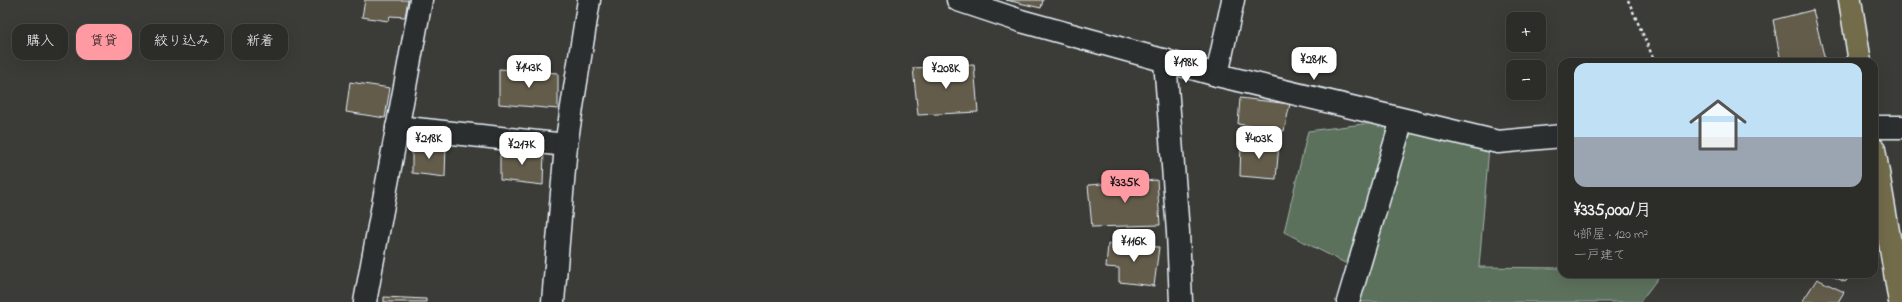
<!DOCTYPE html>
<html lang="ja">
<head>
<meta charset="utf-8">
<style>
  body { margin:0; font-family:"Indie Flower","Klee One",sans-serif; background:#383835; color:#f1f3f6; height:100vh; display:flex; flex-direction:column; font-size:15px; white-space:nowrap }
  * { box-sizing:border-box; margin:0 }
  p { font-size:13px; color:#a6a7a8 }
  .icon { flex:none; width:22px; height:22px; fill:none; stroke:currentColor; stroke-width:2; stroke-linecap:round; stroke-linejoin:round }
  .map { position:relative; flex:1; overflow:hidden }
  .details { position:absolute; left:1558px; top:58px; width:320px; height:220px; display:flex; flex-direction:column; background:#2c2c29; border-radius:12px; box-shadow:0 4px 16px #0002,0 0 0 1px #484846 }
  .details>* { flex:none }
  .banner { position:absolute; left:12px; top:24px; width:380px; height:36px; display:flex; gap:8px }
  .buttons { position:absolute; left:1506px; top:12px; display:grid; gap:8px }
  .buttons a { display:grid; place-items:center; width:40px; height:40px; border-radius:8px; background:#2c2c29; box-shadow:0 4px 16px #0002,0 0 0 1px #484846; font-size:20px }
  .price { position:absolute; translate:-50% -34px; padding:0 9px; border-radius:8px; background:#fff; color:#222; font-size:13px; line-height:26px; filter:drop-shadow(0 1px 2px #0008) }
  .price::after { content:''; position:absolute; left:50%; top:24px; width:12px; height:9px; margin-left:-6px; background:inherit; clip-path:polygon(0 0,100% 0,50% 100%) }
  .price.active { background:#ff9aa2; color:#111 }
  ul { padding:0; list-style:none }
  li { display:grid; align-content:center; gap:8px; height:212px; padding:0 16px }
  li+li { border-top:1px solid #484846 }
  li span { display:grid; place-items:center; height:124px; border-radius:12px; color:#555 }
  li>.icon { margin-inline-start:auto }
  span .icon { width:72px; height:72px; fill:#fffc; stroke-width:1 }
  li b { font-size:17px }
  .tag { padding:0 14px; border-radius:12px; background:#2c2c29; box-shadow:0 4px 16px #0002,0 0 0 1px #484846; font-size:14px; line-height:36px }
  .tag.active { background:#ff9aa2; color:#111 }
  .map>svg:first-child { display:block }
</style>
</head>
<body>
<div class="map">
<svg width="1902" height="302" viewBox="0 0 1902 302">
  <rect width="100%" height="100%" fill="#3b3b37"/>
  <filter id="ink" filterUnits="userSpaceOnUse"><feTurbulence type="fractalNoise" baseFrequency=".025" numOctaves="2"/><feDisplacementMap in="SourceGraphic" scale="8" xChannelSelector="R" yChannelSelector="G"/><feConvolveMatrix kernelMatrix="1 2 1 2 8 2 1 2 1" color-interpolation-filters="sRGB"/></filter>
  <g filter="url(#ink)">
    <!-- green -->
    <polygon fill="#5b715c" stroke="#a2b1aa" points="1399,123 1489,147 1479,267 1562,268 1562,274 1661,274 1640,302 1343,302 1347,264 1284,232 1308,131 1363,124"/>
    <!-- building -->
    <g fill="#635b4b" stroke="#e8f1f8">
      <polygon points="365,0 408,0 405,17 390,16 388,21 362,17"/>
      <polygon points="1006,0 1043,0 1041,8"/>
      <polygon points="1813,10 1825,60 1813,62 1781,62 1773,20"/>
      <polygon points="974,65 978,112 918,115 913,68"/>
      <polygon points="499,69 558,73 558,109 499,104"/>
      <polygon points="350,82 390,88 385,118 346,112"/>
      <polygon points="1240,98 1290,104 1284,131 1238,124"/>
      <polygon points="1241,142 1279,144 1276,179 1240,176"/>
      <polygon points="412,145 446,145 445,177 412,173"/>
      <polygon points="500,149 544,150 543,185 500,180"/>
      <polygon points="1157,180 1160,225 1092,227 1088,185"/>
      <polygon points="1108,244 1159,247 1154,286 1119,282 1119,268 1106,267"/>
      <polygon points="1828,274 1853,274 1845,282"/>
      <polygon points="1817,279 1844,292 1838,302 1802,302"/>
      <polygon points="384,297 426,299 426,302 384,302"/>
    </g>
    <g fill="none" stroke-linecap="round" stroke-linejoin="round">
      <defs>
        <g id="minor">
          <polyline points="958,0 1021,21 1217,75 1498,142 1562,136"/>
          <polyline points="1165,60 1178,232 1181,302"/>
          <polyline points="1217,75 1233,0"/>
          <polyline points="397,127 566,145"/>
          <polyline points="1874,127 1902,127"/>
          <polyline points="365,302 421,0"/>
          <polyline points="553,302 566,145 589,0"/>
          <polyline points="1348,302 1402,120"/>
        </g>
        <g id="major">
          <polyline points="1850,0 1860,62"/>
          <polyline points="1874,149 1900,302"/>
        </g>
      </defs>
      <!-- minor casing -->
      <use href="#minor" stroke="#e8f1f8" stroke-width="25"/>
      <!-- major casing -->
      <use href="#major" stroke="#e8f1f8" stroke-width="25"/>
      <!-- path -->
      <polyline stroke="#e8f1f8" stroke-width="2.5" stroke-dasharray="3 3" stroke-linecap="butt" points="1628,0 1655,62"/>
      <!-- minor -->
      <use href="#minor" stroke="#2a2d2e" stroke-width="22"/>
      <!-- major -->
      <use href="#major" stroke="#726c4b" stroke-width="22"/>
    </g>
  </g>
</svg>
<div class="buttons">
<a>+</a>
<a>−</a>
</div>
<b class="price" style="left:1314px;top:81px">¥281K</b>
<b class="price" style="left:1186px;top:84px">¥198K</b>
<b class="price" style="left:529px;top:89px">¥143K</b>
<b class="price" style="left:946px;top:90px">¥208K</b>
<b class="price" style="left:429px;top:160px">¥218K</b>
<b class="price" style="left:1259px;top:160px">¥403K</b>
<b class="price" style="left:522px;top:166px">¥217K</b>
<b class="price active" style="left:1125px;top:204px">¥335K</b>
<b class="price" style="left:1134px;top:263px">¥116K</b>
<div class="banner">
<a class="tag">購入</a>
<a class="tag active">賃貸</a>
<a class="tag">絞り込み</a>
<a class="tag">新着</a>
</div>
<section class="details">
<ul>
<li><span style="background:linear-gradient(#bfe0f5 60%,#9aa5b1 0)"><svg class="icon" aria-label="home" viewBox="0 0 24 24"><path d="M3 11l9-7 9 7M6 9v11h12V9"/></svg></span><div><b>¥335,000/月</b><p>4部屋 · 120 m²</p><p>一戸建て</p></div></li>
</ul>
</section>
</div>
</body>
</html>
